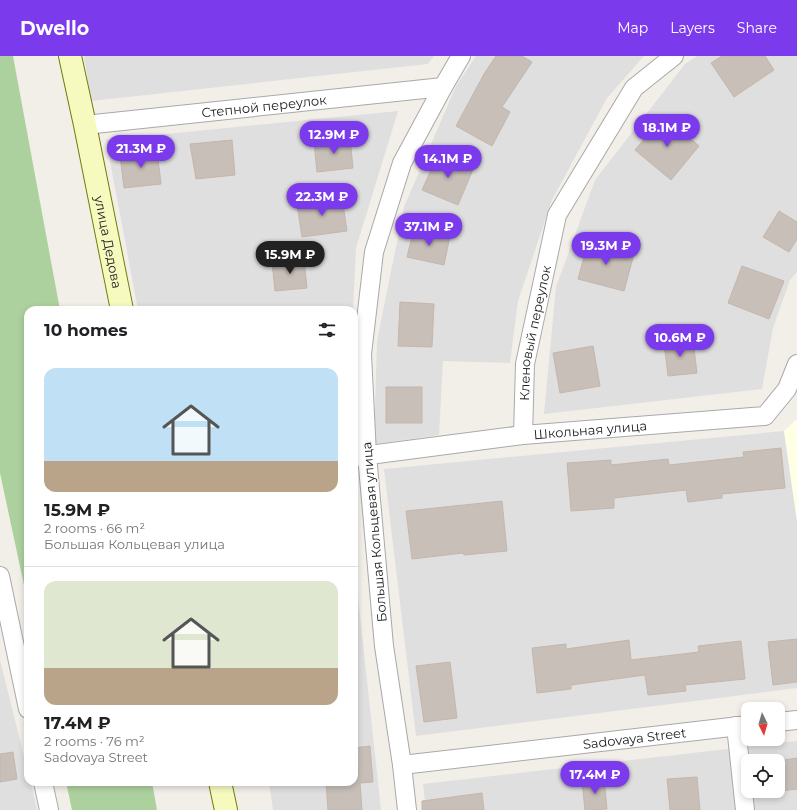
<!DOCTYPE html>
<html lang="en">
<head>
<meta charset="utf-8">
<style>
  body { margin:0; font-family:Montserrat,sans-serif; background:#f2f2f2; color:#202124; height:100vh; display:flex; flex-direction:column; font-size:15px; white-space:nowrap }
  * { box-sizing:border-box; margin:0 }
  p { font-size:13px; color:#757577 }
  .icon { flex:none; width:22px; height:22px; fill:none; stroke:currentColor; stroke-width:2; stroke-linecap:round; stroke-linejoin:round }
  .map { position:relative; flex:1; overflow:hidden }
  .details { position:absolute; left:24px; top:250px; width:334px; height:480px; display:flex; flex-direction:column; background:#fff; border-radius:12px; box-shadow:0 2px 6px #0003 }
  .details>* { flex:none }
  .needle { width:26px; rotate:175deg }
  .fabs { position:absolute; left:741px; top:646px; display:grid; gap:8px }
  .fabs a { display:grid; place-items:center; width:44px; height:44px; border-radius:8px; background:#fff; box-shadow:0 2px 6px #0003; font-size:20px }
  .price { position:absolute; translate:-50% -34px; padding:0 9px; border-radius:14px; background:#7c3aed; color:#fff; font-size:13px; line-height:26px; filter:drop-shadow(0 1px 2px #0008) }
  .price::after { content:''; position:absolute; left:50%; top:24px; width:12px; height:9px; margin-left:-6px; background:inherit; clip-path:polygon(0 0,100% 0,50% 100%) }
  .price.on { background:#222; color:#fff }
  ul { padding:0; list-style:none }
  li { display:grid; align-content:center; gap:8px; height:212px; padding:0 20px }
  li+li { border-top:1px solid #e0e0e0 }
  li span { display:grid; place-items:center; height:124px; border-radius:12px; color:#555 }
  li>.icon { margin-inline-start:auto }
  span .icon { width:72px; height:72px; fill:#fffc; stroke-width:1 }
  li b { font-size:17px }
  h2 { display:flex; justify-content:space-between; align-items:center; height:48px; padding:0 20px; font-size:17px }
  header { display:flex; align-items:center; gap:24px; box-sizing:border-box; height:56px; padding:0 20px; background:#7c3aed; color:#fff }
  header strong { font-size:19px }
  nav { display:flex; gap:22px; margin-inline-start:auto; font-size:14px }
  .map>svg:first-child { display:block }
</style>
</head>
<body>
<header>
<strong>Dwello</strong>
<nav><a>Map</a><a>Layers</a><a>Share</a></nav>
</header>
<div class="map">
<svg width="797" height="754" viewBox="0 0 797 754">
  <rect width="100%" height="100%" fill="#f2efe9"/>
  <!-- residential -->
  <g fill="#e0dfdf" fill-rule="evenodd">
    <polygon points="84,0 434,0 428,8 91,45"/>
    <polygon points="476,0 644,0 607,42 552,144 518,245 510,307 443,305 439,379 374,388 377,285 404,151 456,30"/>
    <polygon points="697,0 797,0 797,216 790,224 773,272 762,333 544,358 556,231 595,124 685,8"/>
    <polygon points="398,55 356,192 353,254 138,254 106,84"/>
    <polygon points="784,375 797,465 797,632 416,680 384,413"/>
    <polygon points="354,504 381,754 273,754 269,726 354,726"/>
    <polygon points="0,604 28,716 28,726 31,726 37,754 0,754"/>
    <path d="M 797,685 L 797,754 L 426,754 L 423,728 ZM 748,705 L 778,705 L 778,735 L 748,735 Z"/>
  </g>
  <!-- education -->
  <polygon fill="#ffffe5" points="797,363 797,465 784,375"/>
  <!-- forest -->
  <g fill="#add19e">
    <polygon points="0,0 13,0 60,254 28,254 28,548 0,417"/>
    <polygon points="66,726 152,726 157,754 72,754"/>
  </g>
  <!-- building -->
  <g fill="#c7bfb8" stroke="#c4b6ab">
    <polygon points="496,0 522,0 532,6 502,51 510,56 492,90 456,70 484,18"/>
    <polygon points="722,0 765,0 774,14 734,41 711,7"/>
    <polygon points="664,60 699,90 671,124 635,94"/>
    <polygon points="350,82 353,112 317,116 314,86"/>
    <polygon points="232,84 235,119 196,123 190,88"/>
    <polygon points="157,94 161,128 124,132 120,99"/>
    <polygon points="439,96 474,111 458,149 422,134"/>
    <polygon points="342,141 347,175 302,181 297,148"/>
    <polygon points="779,155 797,166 797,183 789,196 763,181"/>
    <polygon points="414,172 450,180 444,209 407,201"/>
    <polygon points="588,186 634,198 624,235 578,223"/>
    <polygon points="304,203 307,232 275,235 272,206"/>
    <polygon points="742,210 784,225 769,263 728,247"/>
    <polygon points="400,246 434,248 432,291 398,290"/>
    <polygon points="693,284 697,317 668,320 664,287"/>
    <polygon points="593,290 600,330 560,337 553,297"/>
    <rect x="386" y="331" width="36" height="36"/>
    <polygon points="781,392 785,432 722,438 722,442 688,446 686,434 614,442 614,452 571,455 567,407 611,404 611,409 668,403 669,409 744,401 743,396"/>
    <polygon points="502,445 507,495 464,499 463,497 412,503 406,455"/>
    <polygon points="797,583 797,626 773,629 768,586"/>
    <polygon points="629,584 631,604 699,596 698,590 741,585 745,623 685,629 686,635 648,639 645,619 571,629 571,633 537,637 532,592 566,588 566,593"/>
    <polygon points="450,606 457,662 424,666 416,610"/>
    <polygon points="370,690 373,726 360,727 362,754 328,754 326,726 354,726 354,692"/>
    <polygon points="13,696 17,723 0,726 0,698"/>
    <polygon points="797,702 797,733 781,735 778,705 777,705"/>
    <polygon points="697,721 700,754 670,754 667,723"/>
    <polygon points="604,723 607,753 585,754 582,725"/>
    <polygon points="482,737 484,754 422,754 422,745"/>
  </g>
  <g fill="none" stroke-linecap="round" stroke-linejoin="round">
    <defs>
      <g id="street">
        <path id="s1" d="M 85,69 L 443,31"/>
        <path id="s2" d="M 523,379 L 525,308 L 557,159 L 634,32 L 674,0"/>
        <path id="s3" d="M 354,401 L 523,379 L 765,360 L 787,333 L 797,308"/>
        <polyline points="0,520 28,653"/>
        <polyline points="778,666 797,664"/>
        <polyline points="736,670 745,754"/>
        <path id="s4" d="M 402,709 L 748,669"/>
        <polyline points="43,726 49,754"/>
        <polyline points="407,754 402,709 384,590 367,399 362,298 374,196 402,107 443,31 461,0"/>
      </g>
      <g id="secondary">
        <path id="s5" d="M 70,0 L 85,69 L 122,254"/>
        <polyline points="220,726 226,754"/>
      </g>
    </defs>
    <!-- street casing -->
    <use href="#street" stroke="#a9a9a9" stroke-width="20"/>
    <!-- secondary casing -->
    <use href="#secondary" stroke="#707d05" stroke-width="24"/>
    <!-- street -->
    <use href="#street" stroke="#fff" stroke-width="18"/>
    <!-- secondary -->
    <use href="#secondary" stroke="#f7fabf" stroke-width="22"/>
  </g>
  <g text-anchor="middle" stroke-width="3" stroke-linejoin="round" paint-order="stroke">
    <!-- street labels -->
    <g font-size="13" fill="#222" stroke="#fff">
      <text dy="5" stroke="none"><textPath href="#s1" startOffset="180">Степной переулок</textPath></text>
      <text dy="5" stroke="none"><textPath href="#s5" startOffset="190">улица Дедова</textPath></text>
      <text dy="5" stroke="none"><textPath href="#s2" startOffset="103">Кленовый переулок</textPath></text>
      <text dy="5" stroke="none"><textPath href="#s3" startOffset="238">Школьная улица</textPath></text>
      <text transform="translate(374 476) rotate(-95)" y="5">Большая Кольцевая улица</text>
      <text dy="5" stroke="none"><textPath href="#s4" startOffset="234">Sadovaya Street</textPath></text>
    </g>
  </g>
</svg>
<div class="fabs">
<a><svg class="needle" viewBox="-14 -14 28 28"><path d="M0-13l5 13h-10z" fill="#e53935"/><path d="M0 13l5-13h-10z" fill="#757577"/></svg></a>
<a><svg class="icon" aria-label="locate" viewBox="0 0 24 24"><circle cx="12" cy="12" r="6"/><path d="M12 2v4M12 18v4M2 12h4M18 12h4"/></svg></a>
</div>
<b class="price" style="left:667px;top:92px">18.1M ₽</b>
<b class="price" style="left:334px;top:99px">12.9M ₽</b>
<b class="price" style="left:141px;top:113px">21.3M ₽</b>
<b class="price" style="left:448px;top:123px">14.1M ₽</b>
<b class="price" style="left:322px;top:161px">22.3M ₽</b>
<b class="price" style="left:429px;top:191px">37.1M ₽</b>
<b class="price" style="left:606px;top:210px">19.3M ₽</b>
<b class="price on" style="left:290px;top:219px">15.9M ₽</b>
<b class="price" style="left:680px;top:302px">10.6M ₽</b>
<b class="price" style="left:595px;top:739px">17.4M ₽</b>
<section class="details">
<h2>10 homes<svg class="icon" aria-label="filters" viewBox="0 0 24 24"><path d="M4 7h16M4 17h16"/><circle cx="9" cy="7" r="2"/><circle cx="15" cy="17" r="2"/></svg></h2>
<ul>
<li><span style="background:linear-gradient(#bfe0f5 75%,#b9a48a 0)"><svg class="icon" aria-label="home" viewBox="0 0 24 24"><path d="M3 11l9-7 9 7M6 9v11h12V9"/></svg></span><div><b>15.9M ₽</b><p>2 rooms · 66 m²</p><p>Большая Кольцевая улица</p></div></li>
<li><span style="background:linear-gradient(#dfe7d0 70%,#b9a48a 0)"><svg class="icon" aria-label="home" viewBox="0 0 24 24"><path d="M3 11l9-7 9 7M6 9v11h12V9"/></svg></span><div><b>17.4M ₽</b><p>2 rooms · 76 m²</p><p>Sadovaya Street</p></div></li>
</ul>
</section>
</div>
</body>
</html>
